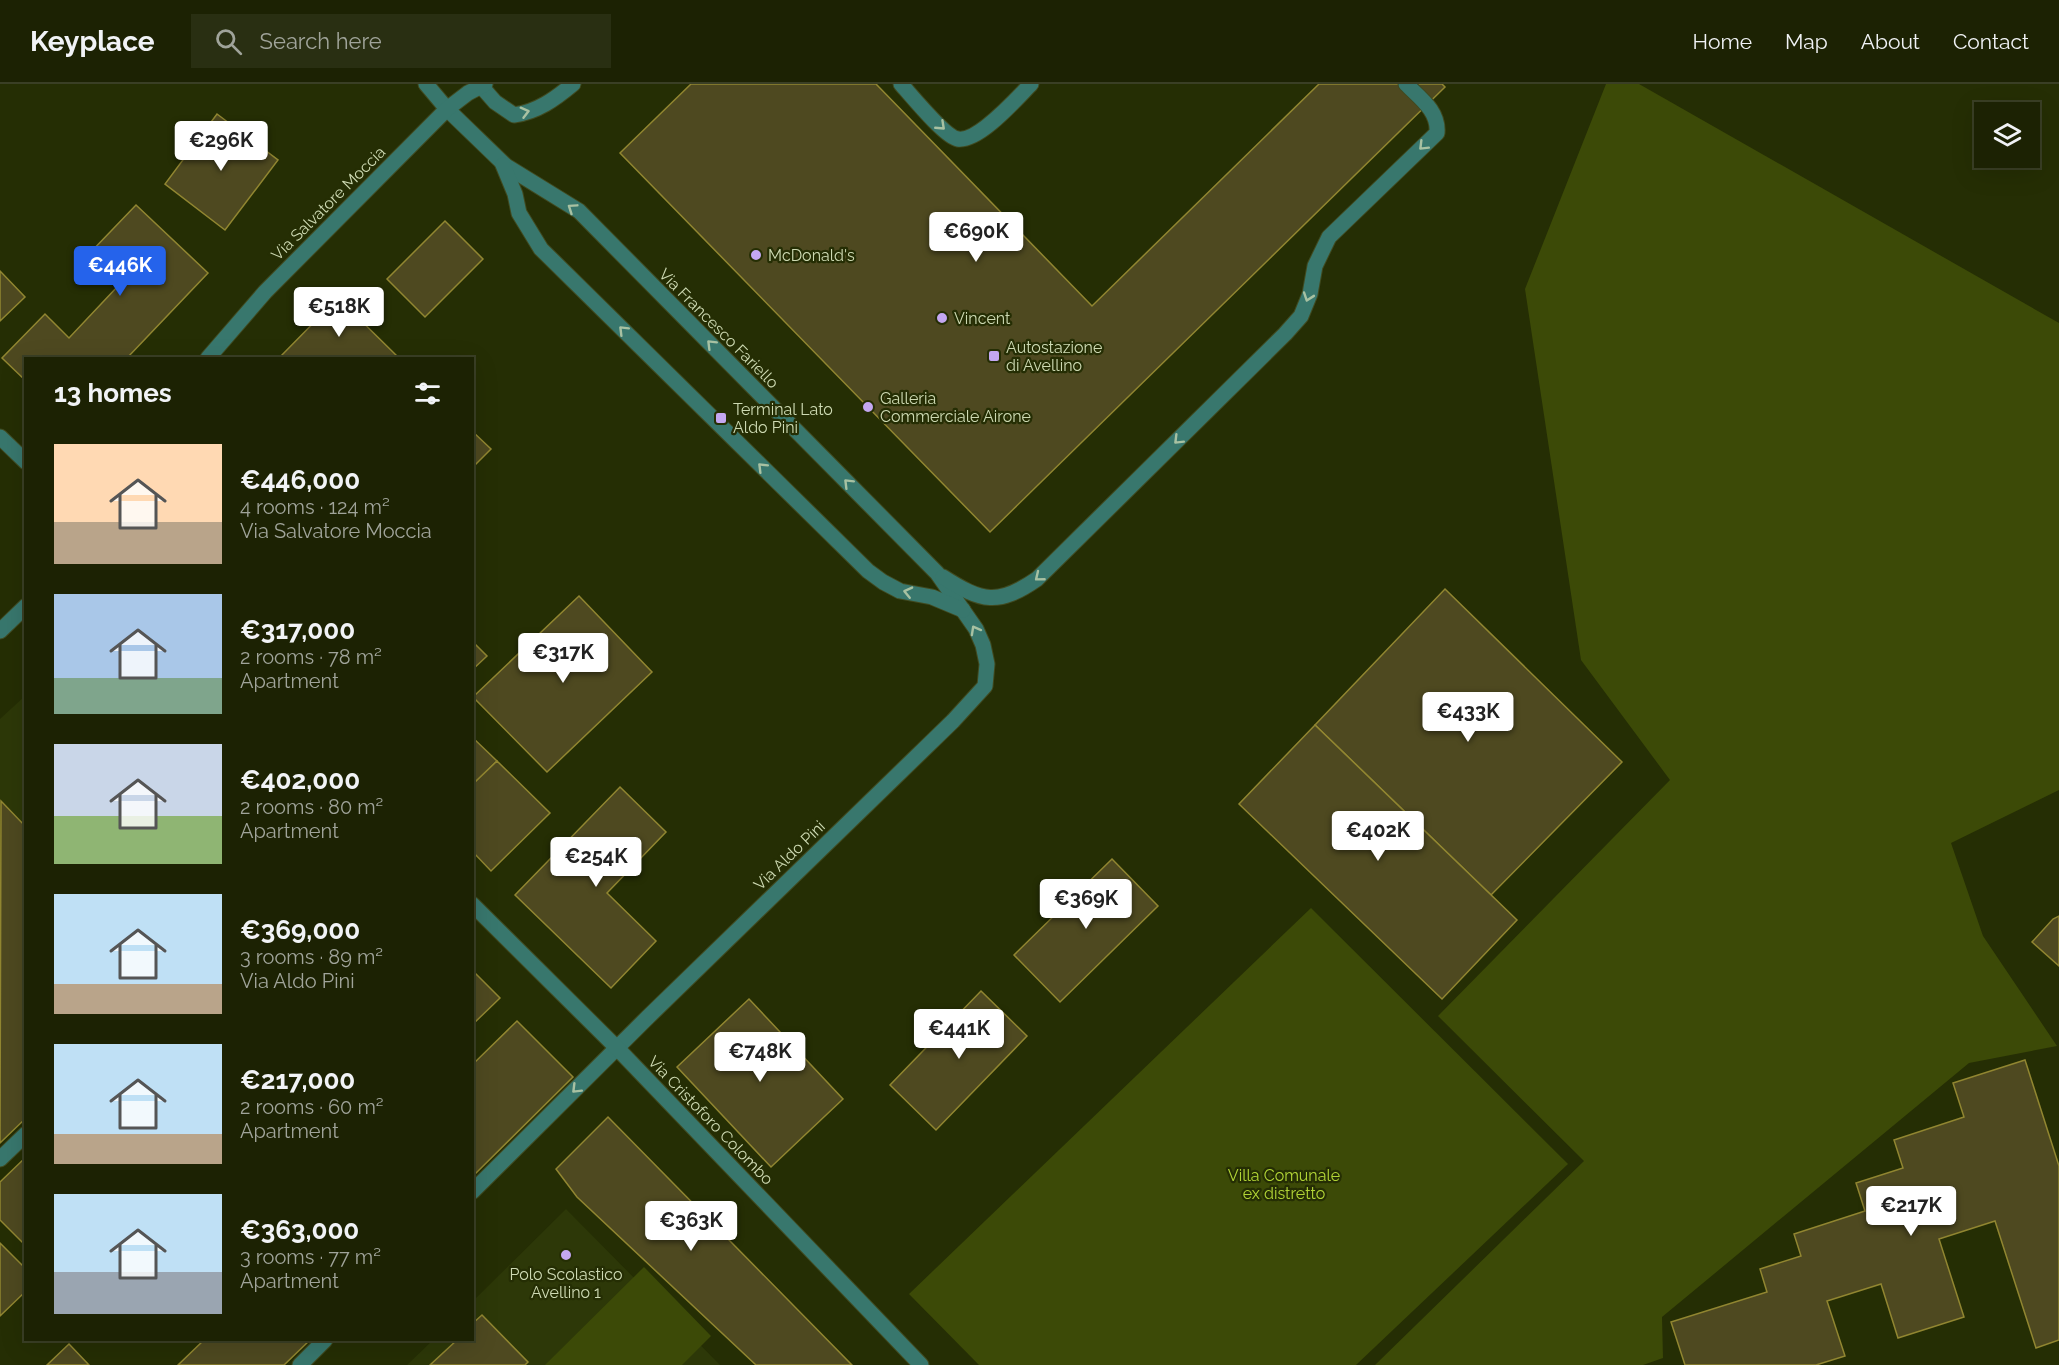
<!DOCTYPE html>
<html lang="en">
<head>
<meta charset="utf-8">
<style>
  body { margin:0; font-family:Raleway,sans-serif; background:#292f12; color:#f1f3f6; height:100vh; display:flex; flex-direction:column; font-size:22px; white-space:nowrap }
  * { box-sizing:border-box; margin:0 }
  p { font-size:20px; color:#a0a49a }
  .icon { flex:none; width:33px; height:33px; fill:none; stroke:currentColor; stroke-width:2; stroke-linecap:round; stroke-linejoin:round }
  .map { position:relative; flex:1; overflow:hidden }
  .drawer { position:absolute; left:24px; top:273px; width:450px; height:984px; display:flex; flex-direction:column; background:#1c2203; border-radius:0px; box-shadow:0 6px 24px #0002,0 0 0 2px #3a3f25 }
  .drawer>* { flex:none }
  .fabs { position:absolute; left:1974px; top:18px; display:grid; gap:12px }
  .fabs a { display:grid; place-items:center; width:66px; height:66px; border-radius:0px; background:#1c2203; box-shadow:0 6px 24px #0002,0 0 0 2px #3a3f25; font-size:30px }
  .price { position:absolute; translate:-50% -51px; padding:0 14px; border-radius:6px; background:#fff; color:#222; font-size:20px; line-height:39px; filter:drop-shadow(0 2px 3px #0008) }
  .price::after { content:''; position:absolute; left:50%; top:36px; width:18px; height:14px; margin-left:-9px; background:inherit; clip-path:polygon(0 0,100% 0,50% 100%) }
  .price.active { background:#2563eb; color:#fff }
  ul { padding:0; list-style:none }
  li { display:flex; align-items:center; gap:18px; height:150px; padding:0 30px }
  li span { display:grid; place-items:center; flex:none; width:168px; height:120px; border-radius:0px; color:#555 }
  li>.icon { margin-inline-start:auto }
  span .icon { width:72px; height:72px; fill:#fffc; stroke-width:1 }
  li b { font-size:26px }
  h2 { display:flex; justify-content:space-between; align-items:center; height:72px; padding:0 30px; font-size:26px }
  header { display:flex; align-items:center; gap:36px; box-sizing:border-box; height:84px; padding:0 30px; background:#1c2203; border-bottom:2px solid #3a3f25 }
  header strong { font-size:28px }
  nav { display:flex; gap:33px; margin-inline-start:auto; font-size:21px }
  .search { width:420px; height:54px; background:#292f12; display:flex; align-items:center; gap:15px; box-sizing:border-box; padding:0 21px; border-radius:0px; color:#a0a49a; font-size:22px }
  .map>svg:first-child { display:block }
</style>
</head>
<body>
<header>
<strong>Keyplace</strong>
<div class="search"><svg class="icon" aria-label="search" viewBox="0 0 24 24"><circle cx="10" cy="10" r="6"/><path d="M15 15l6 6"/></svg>Search here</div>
<nav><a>Home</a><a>Map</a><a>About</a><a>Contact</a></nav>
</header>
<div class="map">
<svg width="2059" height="1281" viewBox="0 0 2059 1281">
  <rect width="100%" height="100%" fill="#252e04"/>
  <!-- built -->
  <g fill="#2d3808">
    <polygon points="25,612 25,1034 0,1059 0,635"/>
    <polygon points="566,1125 720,1281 407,1281 433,1256 472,1256 473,1217"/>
  </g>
  <!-- green -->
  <g fill="#3c4a07">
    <polygon points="1606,0 1639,0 2059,239 2059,706 1951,759 1983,852 2057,962 1969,979 1662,1233 1663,1274 1643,1281 1375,1281 1584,1077 1438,932 1670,696 1581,576 1525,205"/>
    <polygon points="1311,824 1568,1080 1356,1281 979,1281 909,1210"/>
    <polygon points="644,1183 711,1252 682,1281 545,1281"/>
  </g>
  <!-- building -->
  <g fill="#4e4920" stroke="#918631" stroke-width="1.5">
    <polygon points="691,0 876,0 1092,222 1319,0 1442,0 1445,3 990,448 620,69"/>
    <polygon points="217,30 278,76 225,146 165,100"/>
    <polygon points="136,121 208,189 127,274 26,274 26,297 2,274 45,230 69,254 118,202 87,172"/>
    <polygon points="445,137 483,175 425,233 387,195"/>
    <polygon points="0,187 25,213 0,237"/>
    <polygon points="338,214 399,274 279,274"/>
    <polygon points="472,347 491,365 472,384"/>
    <polygon points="1445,505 1622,678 1491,811 1315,641"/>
    <polygon points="579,512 652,588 547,688 473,613"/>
    <polygon points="472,557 487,572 472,586"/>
    <polygon points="1315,641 1517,836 1442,915 1239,720"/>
    <polygon points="472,653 497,677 472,701"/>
    <polygon points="497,677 550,729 491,787 472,767 472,701"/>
    <polygon points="620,703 666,748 607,809 656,857 611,904 515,811"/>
    <polygon points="1,717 26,743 26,1034 0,1059"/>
    <polygon points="1112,775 1158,822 1060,918 1014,871"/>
    <polygon points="2059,832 2059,882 2032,858 2053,835"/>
    <polygon points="472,886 500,914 472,941"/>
    <polygon points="981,907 1027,952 936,1046 890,1001"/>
    <polygon points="749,915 843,1015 771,1083 677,983"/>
    <polygon points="517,937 573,993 472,1093 472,981"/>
    <polygon points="2025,976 2059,1082 2059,1256 2036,1264 1995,1137 1939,1155 1964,1233 1898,1254 1881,1200 1827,1217 1845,1272 1816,1281 1685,1281 1671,1238 1767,1208 1760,1185 1801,1172 1794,1150 1865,1127 1856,1099 1903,1084 1894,1056 1964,1033 1953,999"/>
    <polygon points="608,1033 852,1281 756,1281 577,1113 556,1085"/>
    <polygon points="26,1073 26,1162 0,1136 0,1098"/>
    <polygon points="0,1159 26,1185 26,1207 0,1232"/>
    <polygon points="482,1231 528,1278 525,1281 430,1281 457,1256 472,1256 472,1240"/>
    <polygon points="204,1256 310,1256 284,1281 178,1281"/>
    <polygon points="69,1260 89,1281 47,1281"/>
  </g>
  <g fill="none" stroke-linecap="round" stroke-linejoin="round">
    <defs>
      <g id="minor">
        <polyline points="426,0 447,25 506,82 579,127 937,489 976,545 983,561 987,580 985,602 953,637 648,933 472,1108"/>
        <path d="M 901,0 C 911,11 945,53 958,55 C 979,58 1017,14 1031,0"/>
        <path d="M 481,2 L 495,18 L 514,31 C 537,28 555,15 573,0"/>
        <polyline points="503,81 515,110 519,129 541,165 868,487 883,498 900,507 932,513 963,526"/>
        <polyline points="208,274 265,208 447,25 468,9 485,0"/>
        <polyline points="0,353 26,378"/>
        <path d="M 943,493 C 982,518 998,522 1037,495 L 1285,250 L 1301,232 L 1310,210 L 1315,182 L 1329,153 L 1437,49 C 1439,27 1420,14 1406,0"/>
        <polyline points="0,547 26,522"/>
        <polyline points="472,820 617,964 921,1281"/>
        <polyline points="0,1075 26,1050"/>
        <polyline points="300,1281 325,1256"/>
      </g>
    </defs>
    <!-- minor casing -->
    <use href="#minor" stroke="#404a20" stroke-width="17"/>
    <!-- minor -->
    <use href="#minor" stroke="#38776d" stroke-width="15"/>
  </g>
  <!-- one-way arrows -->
  <defs><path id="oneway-chevron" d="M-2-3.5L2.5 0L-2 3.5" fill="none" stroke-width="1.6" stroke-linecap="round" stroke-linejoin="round" transform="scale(1.5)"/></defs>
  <g stroke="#a8c1a2">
    <use href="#oneway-chevron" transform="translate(525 28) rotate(-15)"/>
    <use href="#oneway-chevron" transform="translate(941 42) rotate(43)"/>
    <use href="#oneway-chevron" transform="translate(1423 62) rotate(135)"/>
    <use href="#oneway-chevron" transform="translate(572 124) rotate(-146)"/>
    <use href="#oneway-chevron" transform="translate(1308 213) rotate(109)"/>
    <use href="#oneway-chevron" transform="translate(623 246) rotate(-135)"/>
    <use href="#oneway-chevron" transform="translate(711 260) rotate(-135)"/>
    <use href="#oneway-chevron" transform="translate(1178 356) rotate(135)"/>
    <use href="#oneway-chevron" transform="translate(762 383) rotate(-135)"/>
    <use href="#oneway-chevron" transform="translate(848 399) rotate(-135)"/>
    <use href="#oneway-chevron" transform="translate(1039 493) rotate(141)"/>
    <use href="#oneway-chevron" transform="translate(908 508) rotate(-167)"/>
    <use href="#oneway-chevron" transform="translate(975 546) rotate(-119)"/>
    <use href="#oneway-chevron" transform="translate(576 1005) rotate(135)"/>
  </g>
  <!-- markers -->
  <g fill="#c4a7f1" stroke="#252e04" stroke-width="2">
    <circle cx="756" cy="171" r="6"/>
    <circle cx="942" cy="234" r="6"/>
    <rect x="988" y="266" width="12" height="12" rx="3"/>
    <circle cx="868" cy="323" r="6"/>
    <rect x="715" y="328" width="12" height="12" rx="3"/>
    <circle cx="566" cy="1171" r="6"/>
  </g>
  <g text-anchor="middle" stroke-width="4.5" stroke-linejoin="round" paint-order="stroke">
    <!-- street labels -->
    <g font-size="16" fill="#cedab3" stroke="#252e04">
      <text transform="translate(328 119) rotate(-45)" y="6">Via Salvatore Moccia</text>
      <text transform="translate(719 244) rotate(45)" y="6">Via Francesco Fariello</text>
      <text transform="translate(789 771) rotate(-44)" y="6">Via Aldo Pini</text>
      <text transform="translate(711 1036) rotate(46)" y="6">Via Cristoforo Colombo</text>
    </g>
    <!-- poi labels -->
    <g font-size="16" fill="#cedab3" stroke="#252e04" text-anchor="start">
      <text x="768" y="177">McDonald's</text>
      <text x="954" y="240">Vincent</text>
      <text x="1006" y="269">Autostazione<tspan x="1006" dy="18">di Avellino</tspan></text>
      <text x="880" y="320">Galleria<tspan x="880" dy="18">Commerciale Airone</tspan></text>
      <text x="733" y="331">Terminal Lato<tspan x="733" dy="18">Aldo Pini</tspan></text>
      <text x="566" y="1196" text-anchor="middle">Polo Scolastico<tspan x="566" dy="18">Avellino 1</tspan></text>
    </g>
    <!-- park labels -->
    <g font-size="16" fill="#b2d536" stroke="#252e04">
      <text x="1284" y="1097">Villa Comunale<tspan x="1284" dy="18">ex distretto</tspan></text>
    </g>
  </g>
</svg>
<div class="fabs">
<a><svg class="icon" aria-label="layers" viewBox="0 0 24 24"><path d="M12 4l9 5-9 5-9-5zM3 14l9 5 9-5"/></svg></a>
</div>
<b class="price" style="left:221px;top:88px">€296K</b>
<b class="price" style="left:976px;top:179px">€690K</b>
<b class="price active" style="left:120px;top:213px">€446K</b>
<b class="price" style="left:339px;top:254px">€518K</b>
<b class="price" style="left:563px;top:600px">€317K</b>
<b class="price" style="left:1468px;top:659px">€433K</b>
<b class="price" style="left:1378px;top:778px">€402K</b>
<b class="price" style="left:596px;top:804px">€254K</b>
<b class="price" style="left:1086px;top:846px">€369K</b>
<b class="price" style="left:959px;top:976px">€441K</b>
<b class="price" style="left:760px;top:999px">€748K</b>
<b class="price" style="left:1911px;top:1153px">€217K</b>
<b class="price" style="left:691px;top:1168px">€363K</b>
<section class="drawer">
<h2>13 homes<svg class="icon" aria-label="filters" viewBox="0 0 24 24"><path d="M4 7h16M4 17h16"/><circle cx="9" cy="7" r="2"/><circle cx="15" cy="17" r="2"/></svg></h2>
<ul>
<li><span style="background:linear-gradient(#ffd9b3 65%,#b9a48a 0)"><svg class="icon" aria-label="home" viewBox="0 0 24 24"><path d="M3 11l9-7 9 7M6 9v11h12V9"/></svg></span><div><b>€446,000</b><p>4 rooms · 124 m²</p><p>Via Salvatore Moccia</p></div></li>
<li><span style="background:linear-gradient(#a9c7e8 70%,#7fa58c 0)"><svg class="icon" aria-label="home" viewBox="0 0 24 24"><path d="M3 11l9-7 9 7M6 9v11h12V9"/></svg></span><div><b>€317,000</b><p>2 rooms · 78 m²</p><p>Apartment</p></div></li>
<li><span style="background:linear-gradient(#c9d6e8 60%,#8fb573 0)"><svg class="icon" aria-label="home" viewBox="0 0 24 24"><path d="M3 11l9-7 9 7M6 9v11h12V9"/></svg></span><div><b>€402,000</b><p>2 rooms · 80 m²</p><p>Apartment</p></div></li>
<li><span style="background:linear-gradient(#bfe0f5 75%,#b9a48a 0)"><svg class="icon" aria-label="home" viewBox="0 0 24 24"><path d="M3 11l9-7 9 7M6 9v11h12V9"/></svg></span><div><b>€369,000</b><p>3 rooms · 89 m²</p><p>Via Aldo Pini</p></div></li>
<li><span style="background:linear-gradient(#bfe0f5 75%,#b9a48a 0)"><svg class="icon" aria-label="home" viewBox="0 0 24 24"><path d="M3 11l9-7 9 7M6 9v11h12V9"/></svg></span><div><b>€217,000</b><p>2 rooms · 60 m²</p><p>Apartment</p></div></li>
<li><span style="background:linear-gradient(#bfe0f5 65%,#9aa5b1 0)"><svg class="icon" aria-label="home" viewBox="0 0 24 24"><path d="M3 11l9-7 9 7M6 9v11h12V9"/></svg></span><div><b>€363,000</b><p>3 rooms · 77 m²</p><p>Apartment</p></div></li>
</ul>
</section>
</div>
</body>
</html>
